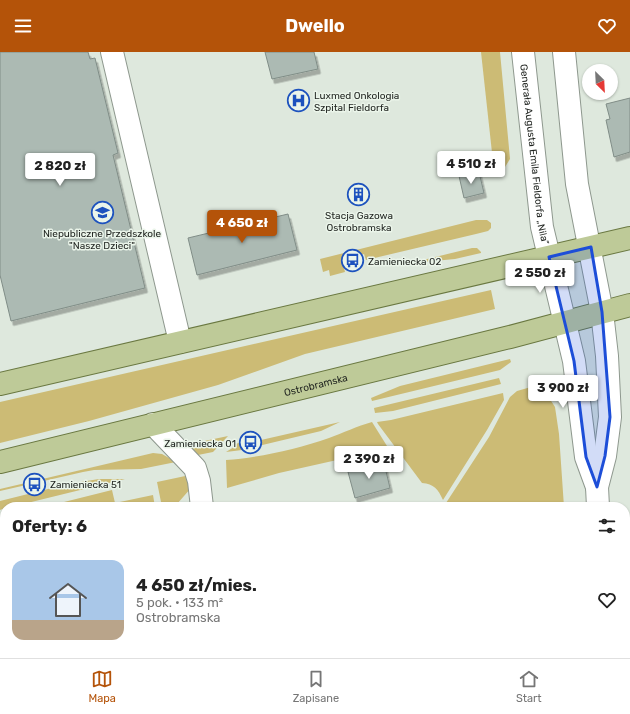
<!DOCTYPE html>
<html lang="pl">
<head>
<meta charset="utf-8">
<style>
  body { margin:0; font-family:Rubik,sans-serif; background:#f2f2f2; color:#222; height:100vh; display:flex; flex-direction:column; font-size:15px; white-space:nowrap }
  * { box-sizing:border-box; margin:0 }
  p { font-size:13px; color:#767676 }
  .icon { flex:none; width:22px; height:22px; fill:none; stroke:currentColor; stroke-width:2; stroke-linecap:round; stroke-linejoin:round }
  .map { position:relative; flex:1; overflow:hidden }
  .drawer { position:absolute; left:0px; top:450px; width:630px; height:156px; display:flex; flex-direction:column; background:#fff; border-radius:16px 16px 0 0; box-shadow:0 1px 3px #0004 }
  .drawer>* { flex:none }
  .needle { width:26px; rotate:156deg }
  .buttons { position:absolute; left:582px; top:12px; display:grid; gap:8px }
  .buttons a { display:grid; place-items:center; width:36px; height:36px; border-radius:50%; background:#fff; box-shadow:0 1px 3px #0004; font-size:20px }
  .price { position:absolute; translate:-50% -34px; padding:0 9px; border-radius:4px; background:#fff; color:#222; font-size:13px; line-height:26px; filter:drop-shadow(0 1px 2px #0008) }
  .price::after { content:''; position:absolute; left:50%; top:24px; width:12px; height:9px; margin-left:-6px; background:inherit; clip-path:polygon(0 0,100% 0,50% 100%) }
  .price.selected { background:#b45309; color:#fff }
  ul { padding:0; list-style:none }
  li { display:flex; align-items:center; gap:12px; height:100px; padding:0 12px }
  li span { display:grid; place-items:center; flex:none; width:112px; height:80px; border-radius:12px; color:#555 }
  li>.icon { margin-inline-start:auto }
  span .icon { width:48px; height:48px; fill:#fffc; stroke-width:1 }
  li b { font-size:17px }
  h2 { display:flex; justify-content:space-between; align-items:center; height:48px; padding:0 12px; font-size:17px }
  header { display:flex; justify-content:space-between; align-items:center; height:52px; padding:0 12px; background:#b45309; color:#fff; font-size:18px; font-weight:700 }
  .menu { display:flex; justify-content:space-around; align-items:center; height:56px; border-top:1px solid #e0e0e0; background:#fff; font-size:11px; color:#767676 }
  .menu a { display:grid; justify-items:center; gap:2px }
  .menu .selected { color:#b45309 }
  .map>svg:first-child { display:block }
</style>
</head>
<body>
<header><svg class="icon" aria-label="menu" viewBox="0 0 24 24"><path d="M4 6h16M4 12h16M4 18h16"/></svg>Dwello<svg class="icon" aria-label="heart" viewBox="0 0 24 24"><path d="M12 20l-8-8c-3-5 5-10 8-4 3-6 11-1 8 4z"/></svg></header>
<div class="map">
<svg width="630" height="606" viewBox="0 0 630 606">
  <defs>
    <filter id="shadow"><feDropShadow dx="2.5" dy="4.5" stdDeviation="0" flood-color="#0004"/></filter>
  </defs>
  <rect width="100%" height="100%" fill="#dee8dd"/>
  <!-- green -->
  <g fill="#ccbb75">
    <polygon points="481,0 500,0 510,107 505,115 494,119"/>
    <polygon points="476,168 487,168 491,171 491,176 488,179 476,182 366,208 364,202 342,208 345,220 330,224 329,218 323,220 320,207"/>
    <polygon points="472,196 477,196 481,200 481,201 455,207 423,210 423,208"/>
    <polygon points="491,238 495,257 305,302 218,333 89,369 0,391 0,350"/>
    <polygon points="510,307 511,310 500,318 372,349 371,346 400,334"/>
    <polygon points="499,326 501,332 393,359 375,361 374,356"/>
    <polygon points="538,333 544,338 555,355 559,382 564,455 449,455 446,451 489,385 510,345 517,339"/>
    <path d="M 503,341 L 504,348 L 487,378 L 443,448 C 438,437 434,432 422,431 L 378,372 L 377,370 L 391,368 Z"/>
    <polygon points="340,370 321,379 242,398 226,400 234,395 235,392 239,391 241,396 261,391 261,388"/>
    <path d="M 372,370 L 392,402 L 338,415 L 337,408 L 279,421 L 227,436 L 226,408 C 258,406 297,397 329,386 C 343,381 357,374 372,370 Z"/>
    <polygon points="228,384 213,400 198,403 189,396 190,392"/>
    <polygon points="153,401 162,402 176,410 141,417 94,418 83,420 0,439 0,437"/>
    <polygon points="190,423 191,436 177,452 180,455 162,455 157,430"/>
    <polygon points="99,427 125,427 11,455 5,455 5,456 0,458 0,449 68,432"/>
    <polygon points="112,438 115,451 153,443 155,455 44,455"/>
    <polygon points="5,465 5,588 0,589 0,466"/>
    <polygon points="0,600 67,601 73,606 0,606"/>
    <polygon points="130,601 184,601 185,606 128,606"/>
  </g>
  <!-- building -->
  <g fill="#acbab3" stroke="#808d87" filter="url(#shadow)">
    <polygon points="0,0 88,0 90,7 95,6 118,101 113,103 145,236 11,269 0,223"/>
    <polygon points="265,0 314,0 318,17 272,27"/>
    <polygon points="630,46 630,100 614,105 606,68 610,67 606,52"/>
    <polygon points="479,120 484,141 464,146 459,124"/>
    <polygon points="288,162 297,198 197,223 188,186"/>
    <polygon points="384,411 390,436 355,446 348,420"/>
  </g>
  <g fill="none" stroke-linecap="round" stroke-linejoin="round">
    <defs>
      <g id="minor">
        <polyline points="112,0 180,290"/>
        <path id="s1" d="M 523,0 L 542,175 L 574,309 L 586,405 L 597,435 L 598,455"/>
        <polyline points="564,0 577,132 602,260 607,304 610,365 605,404 597,435"/>
        <polyline points="153,372 195,416 199,429 202,455"/>
        <polyline points="0,594 5,593"/>
        <polyline points="82,601 88,606"/>
        <polyline points="217,601 217,606"/>
        <polyline points="617,601 618,606"/>
      </g>
      <g id="major">
        <polyline points="0,332 630,186"/>
        <path id="s2" d="M 0,410 L 510,285 L 630,253"/>
      </g>
    </defs>
    <!-- minor casing -->
    <use href="#minor" stroke="#8e988e" stroke-width="24"/>
    <!-- major casing -->
    <use href="#major" stroke="#6a7841" stroke-width="24"/>
    <!-- minor -->
    <use href="#minor" stroke="#fff" stroke-width="22"/>
    <!-- major -->
    <use href="#major" stroke="#beca98" stroke-width="22"/>
  </g>
  <!-- marked area -->
  <path fill="#1d4ed8" fill-opacity="0.2" stroke="#1d4ed8" stroke-width="3" stroke-linejoin="round" d="M 591,195 L 602,260 L 610,365 L 605,404 L 597,435 L 586,405 L 574,309 L 549,205 Z"/>
  <!-- icons -->
  <defs>
    <symbol id="hospital-ring" viewBox="-11 -11 22 22"><circle r="9.5" fill="#ebf5ea" stroke="#1d52be" stroke-width="1.5"/><path d="M-5-5h3v3.5h4V-5h3V5h-3V1.5h-4V5h-3Z" fill="#1d52be"/></symbol>
    <symbol id="building-ring" viewBox="-11 -11 22 22"><circle r="9.5" fill="#ebf5ea" stroke="#1d52be" stroke-width="1.5"/><path d="M-4-6H4V6H1V3H-1V6H-4ZM-2.5-4.3h1.7v1.8h-1.7ZM.8-4.3h1.7v1.8H.8ZM-2.5-1h1.7V.8h-1.7ZM.8-1h1.7V.8H.8Z" fill="#1d52be"/></symbol>
    <symbol id="school-ring" viewBox="-11 -11 22 22"><circle r="9.5" fill="#ebf5ea" stroke="#1d52be" stroke-width="1.5"/><path d="M0-5L7-2L0 1L-7-2ZM-4 1L0 2.5L4 1V4Q0 6-4 4Z" fill="#1d52be"/></symbol>
    <symbol id="bus-ring" viewBox="-11 -11 22 22"><circle r="9.5" fill="#ebf5ea" stroke="#1d52be" stroke-width="1.5"/><path d="M-5-6H5V4H4V6H2V4H-2V6H-4V4H-5ZM-3.5-4V0h7V-4ZM-3.5 1.2v1.5H-2V1.2ZM2 1.2v1.5H3.5V1.2Z" fill="#1d52be"/></symbol>
  </defs>
  <g fill-rule="evenodd">
    <use href="#hospital-ring" x="286" y="36" width="25" height="25"/>
    <use href="#building-ring" x="346" y="130" width="25" height="25"/>
    <use href="#school-ring" x="90" y="148" width="25" height="25"/>
    <use href="#bus-ring" x="340" y="196" width="25" height="25"/>
    <use href="#bus-ring" x="238" y="378" width="25" height="25"/>
    <use href="#bus-ring" x="22" y="420" width="25" height="25"/>
  </g>
  <g text-anchor="middle" stroke-width="3" stroke-linejoin="round" paint-order="stroke">
    <!-- poi labels -->
    <g font-size="10" fill="#1e221e" stroke="#ebf5ea" text-anchor="start">
      <text x="314" y="47">Luxmed Onkologia<tspan x="314" dy="12">Szpital Fieldorfa</tspan></text>
      <text x="359" y="167" text-anchor="middle">Stacja Gazowa<tspan x="359" dy="12">Ostrobramska</tspan></text>
      <text x="102" y="185" text-anchor="middle">Niepubliczne Przedszkole<tspan x="102" dy="12">"Nasze Dzieci"</tspan></text>
      <text x="368" y="213">Zamieniecka 02</text>
      <text x="236" y="395" text-anchor="end">Zamieniecka 01</text>
      <text x="50" y="436">Zamieniecka 51</text>
    </g>
    <!-- street labels -->
    <g font-size="10" fill="#1e221e" stroke="#ebf5ea">
      <text dy="4" stroke="none"><textPath href="#s1" startOffset="103">Generała Augusta Emila Fieldorfa „Nila”</textPath></text>
      <text dy="4" stroke="none"><textPath href="#s2" startOffset="325">Ostrobramska</textPath></text>
    </g>
  </g>
</svg>
<div class="buttons">
<a><svg class="needle" viewBox="-14 -14 28 28"><path d="M0-13l5 13h-10z" fill="#e53935"/><path d="M0 13l5-13h-10z" fill="#767676"/></svg></a>
</div>
<b class="price" style="left:471px;top:133px">4 510 zł</b>
<b class="price" style="left:60px;top:135px">2 820 zł</b>
<b class="price selected" style="left:242px;top:192px">4 650 zł</b>
<b class="price" style="left:540px;top:242px">2 550 zł</b>
<b class="price" style="left:563px;top:357px">3 900 zł</b>
<b class="price" style="left:369px;top:428px">2 390 zł</b>
<section class="drawer">
<h2>Oferty: 6<svg class="icon" aria-label="filters" viewBox="0 0 24 24"><path d="M4 7h16M4 17h16"/><circle cx="9" cy="7" r="2"/><circle cx="15" cy="17" r="2"/></svg></h2>
<ul>
<li><span style="background:linear-gradient(#a9c7e8 75%,#b9a48a 0)"><svg class="icon" aria-label="home" viewBox="0 0 24 24"><path d="M3 11l9-7 9 7M6 9v11h12V9"/></svg></span><div><b>4 650 zł/mies.</b><p>5 pok. · 133 m²</p><p>Ostrobramska</p></div><svg class="icon" aria-label="heart" viewBox="0 0 24 24"><path d="M12 20l-8-8c-3-5 5-10 8-4 3-6 11-1 8 4z"/></svg></li>
</ul>
</section>
</div>
<nav class="menu">
<a class="selected"><svg class="icon" aria-label="map" viewBox="0 0 24 24"><path d="M3 6l6-2 6 2 6-2v14l-6 2-6-2-6 2zM9 4v14M15 6v14"/></svg>Mapa</a>
<a><svg class="icon" aria-label="saved" viewBox="0 0 24 24"><path d="M7 4h10v16l-5-4-5 4z"/></svg>Zapisane</a>
<a><svg class="icon" aria-label="home" viewBox="0 0 24 24"><path d="M3 11l9-7 9 7M6 9v11h12V9"/></svg>Start</a>
</nav>
</body>
</html>
